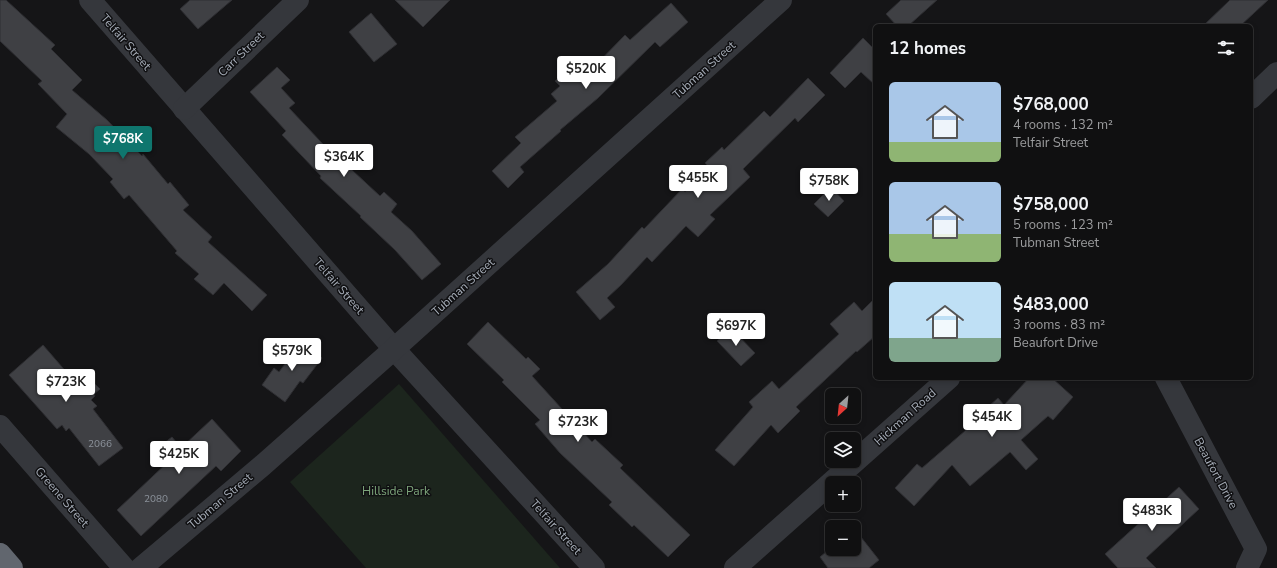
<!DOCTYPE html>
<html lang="en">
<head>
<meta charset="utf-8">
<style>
  body { margin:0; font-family:"Nunito Sans",sans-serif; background:#1e1e1f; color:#f1f3f6; height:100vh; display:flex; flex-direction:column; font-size:15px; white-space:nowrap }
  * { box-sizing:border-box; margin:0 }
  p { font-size:13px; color:#9c9d9f }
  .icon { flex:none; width:22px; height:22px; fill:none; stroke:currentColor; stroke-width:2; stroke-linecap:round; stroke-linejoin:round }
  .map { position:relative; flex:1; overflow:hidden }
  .drawer { position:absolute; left:873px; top:24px; width:380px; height:356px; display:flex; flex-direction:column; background:#101011; border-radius:6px; box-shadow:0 2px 6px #0003,0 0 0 1px #303031 }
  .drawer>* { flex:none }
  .needle { width:26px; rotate:207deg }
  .tools { position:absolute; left:825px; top:388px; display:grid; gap:8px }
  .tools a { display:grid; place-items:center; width:36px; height:36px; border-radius:6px; background:#101011; box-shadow:0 2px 6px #0003,0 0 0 1px #303031; font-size:20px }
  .price { position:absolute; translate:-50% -34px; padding:0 9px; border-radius:4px; background:#fff; color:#222; font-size:13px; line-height:26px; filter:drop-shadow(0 1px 2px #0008) }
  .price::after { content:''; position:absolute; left:50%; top:24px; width:12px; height:9px; margin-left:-6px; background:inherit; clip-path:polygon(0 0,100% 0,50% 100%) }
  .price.active { background:#0f766e; color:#fff }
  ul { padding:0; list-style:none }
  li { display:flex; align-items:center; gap:12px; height:100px; padding:0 16px }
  li span { display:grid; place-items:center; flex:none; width:112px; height:80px; border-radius:6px; color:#555 }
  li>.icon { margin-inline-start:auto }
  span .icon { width:48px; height:48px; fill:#fffc; stroke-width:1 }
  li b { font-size:17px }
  h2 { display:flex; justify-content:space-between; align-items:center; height:48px; padding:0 16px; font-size:17px }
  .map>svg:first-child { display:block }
</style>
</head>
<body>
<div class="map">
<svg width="1277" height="568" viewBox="0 0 1277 568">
  <rect width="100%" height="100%" fill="#151517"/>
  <!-- green -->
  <polygon fill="#1c251d" points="399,384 560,568 366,568 290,482"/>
  <!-- building -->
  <g fill="#3f4044" stroke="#2f2f33">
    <polygon points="0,0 6,0 55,45 51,49 82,80 72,90 107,120 142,156 143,154 168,184 170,182 189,205 183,210 212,237 208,242 267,295 252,311 224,283 213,295 194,279 199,274 175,253 177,251 129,195 124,199 110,182 113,179 89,154 56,127 67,114 38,84 42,81 0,41"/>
    <polygon points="190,0 232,0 198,29 180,9"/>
    <polygon points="395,0 450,0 423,27"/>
    <polygon points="901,0 937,0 908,26 897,26 886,14"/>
    <polygon points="1230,0 1268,0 1240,26 1203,26"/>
    <polygon points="671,3 688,22 660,47 655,42 598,98 560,130 561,131 520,167 524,172 508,188 492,171 521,143 515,137 557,101 551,94 560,86 555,81 577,63 587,74 625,35 630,40"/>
    <polygon points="371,13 397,44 374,62 349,32"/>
    <polygon points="863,38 875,50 875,85 861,72 845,88 830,73"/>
    <polygon points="277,67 290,80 281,88 295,103 289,108 337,159 338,157 380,196 384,192 397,204 391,212 412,231 441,264 422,280 395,250 360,217 361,216 320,178 321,176 282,135 286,131 250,92"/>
    <polygon points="808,78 825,95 798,122 795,118 743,169 750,177 710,215 715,219 698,237 686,226 652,262 647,257 621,285 607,298 615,307 600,320 576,292 608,264 642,227 644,229 682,189 685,192 710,168 705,163 722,147 724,150 764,111 770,117"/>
    <polygon points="831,187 844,201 828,217 814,204"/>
    <polygon points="875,298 875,336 857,352 856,351 796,407 800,411 778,433 771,425 734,466 715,450 753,407 749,402 772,381 779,389 839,334 830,324 854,302 862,311"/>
    <polygon points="488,322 526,359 528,357 540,369 532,376 592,442 595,439 623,465 620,468 690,535 668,557 634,525 632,527 609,505 612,502 560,453 535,424 540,420 502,382 504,380 467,344"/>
    <polygon points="731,328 755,353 741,366 717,341"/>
    <polygon points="301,342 322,358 303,383 300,381 285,402 262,385 274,368 279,372"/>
    <polygon points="43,345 75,382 80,377 83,382 89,378 100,389 94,394 95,396 91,400 97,406 93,409 123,448 99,466 69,428 66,431 62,425 57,429 9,375"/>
    <polygon points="1029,378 1052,378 1073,397 1053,420 1048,416 1021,440 1038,459 1026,470 1010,452 970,486 952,465 914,506 895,488 917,464 922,468 980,418 978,416 998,398 1004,405"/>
    <polygon points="212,419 241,451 221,471 216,466 141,536 117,510 170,460 159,447 172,437 181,448"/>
    <polygon points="1179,487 1199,509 1146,558 1156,568 1118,568 1105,554"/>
    <polygon points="854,532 857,532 879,560 869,568 828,568 820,557 832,547 832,549 854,549"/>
  </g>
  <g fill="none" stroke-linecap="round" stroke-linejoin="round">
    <!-- street -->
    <g stroke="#35373c" stroke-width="22">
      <polyline points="90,0 394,349 594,568"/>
      <polyline points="1251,98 1277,73"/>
      <polyline points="184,109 298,0"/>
      <polyline points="1166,378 1256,549 1247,568"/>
      <polyline points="0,426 124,568"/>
      <polyline points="141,568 263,465 394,349 781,0"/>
      <polyline points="735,568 949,378"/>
    </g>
    <!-- highway -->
    <polyline stroke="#61666e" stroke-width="22" points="0,554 12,568"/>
  </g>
  <g text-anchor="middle" stroke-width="3" stroke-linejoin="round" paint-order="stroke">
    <!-- number labels -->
    <g font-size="10" fill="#8c929b">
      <text x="100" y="447">2066</text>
      <text x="156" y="502">2080</text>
    </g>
    <!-- street labels -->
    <g font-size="12" fill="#a6adb8" stroke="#101012">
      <text transform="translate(126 42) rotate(49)" y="4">Telfair Street</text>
      <text transform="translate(241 54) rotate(-44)" y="4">Carr Street</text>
      <text transform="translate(704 70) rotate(-42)" y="4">Tubman Street</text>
      <text transform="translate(339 286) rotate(49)" y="4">Telfair Street</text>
      <text transform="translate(463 287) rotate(-42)" y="4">Tubman Street</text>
      <text transform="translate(905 417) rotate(-42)" y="4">Hickman Road</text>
      <text transform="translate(1216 473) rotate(62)" y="4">Beaufort Drive</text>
      <text transform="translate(62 497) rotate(49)" y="4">Greene Street</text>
      <text transform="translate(220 501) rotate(-40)" y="4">Tubman Street</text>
      <text transform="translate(556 527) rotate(48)" y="4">Telfair Street</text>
    </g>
    <!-- park labels -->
    <g font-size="12" fill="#7da57b" stroke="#101012">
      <text x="396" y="495">Hillside Park</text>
    </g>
  </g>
</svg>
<div class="tools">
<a><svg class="needle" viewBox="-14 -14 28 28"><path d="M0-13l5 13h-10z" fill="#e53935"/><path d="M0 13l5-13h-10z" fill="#9c9d9f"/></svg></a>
<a><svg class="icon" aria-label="layers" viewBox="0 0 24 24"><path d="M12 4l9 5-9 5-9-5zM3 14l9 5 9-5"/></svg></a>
<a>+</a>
<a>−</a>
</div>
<b class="price" style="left:586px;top:90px">$520K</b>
<b class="price active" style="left:123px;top:160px">$768K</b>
<b class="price" style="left:344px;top:178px">$364K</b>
<b class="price" style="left:698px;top:199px">$455K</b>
<b class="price" style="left:829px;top:202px">$758K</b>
<b class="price" style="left:736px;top:347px">$697K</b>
<b class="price" style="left:292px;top:372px">$579K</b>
<b class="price" style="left:66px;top:403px">$723K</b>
<b class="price" style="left:992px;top:438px">$454K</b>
<b class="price" style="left:578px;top:443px">$723K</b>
<b class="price" style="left:179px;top:475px">$425K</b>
<b class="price" style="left:1152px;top:532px">$483K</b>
<section class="drawer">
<h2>12 homes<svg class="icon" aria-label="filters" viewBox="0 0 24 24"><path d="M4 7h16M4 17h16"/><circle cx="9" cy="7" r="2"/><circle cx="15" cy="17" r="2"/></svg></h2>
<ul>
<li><span style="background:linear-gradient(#a9c7e8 75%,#8fb573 0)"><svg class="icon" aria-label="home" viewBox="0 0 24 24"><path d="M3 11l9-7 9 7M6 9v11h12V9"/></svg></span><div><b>$768,000</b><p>4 rooms · 132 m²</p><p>Telfair Street</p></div></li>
<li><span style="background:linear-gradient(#a9c7e8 65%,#8fb573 0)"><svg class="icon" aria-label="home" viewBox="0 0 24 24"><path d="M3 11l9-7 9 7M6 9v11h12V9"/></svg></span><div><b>$758,000</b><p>5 rooms · 123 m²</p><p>Tubman Street</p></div></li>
<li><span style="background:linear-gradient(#bfe0f5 70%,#7fa58c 0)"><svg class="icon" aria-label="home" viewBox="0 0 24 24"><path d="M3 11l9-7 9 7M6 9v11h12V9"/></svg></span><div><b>$483,000</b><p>3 rooms · 83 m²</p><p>Beaufort Drive</p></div></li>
</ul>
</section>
</div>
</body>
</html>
